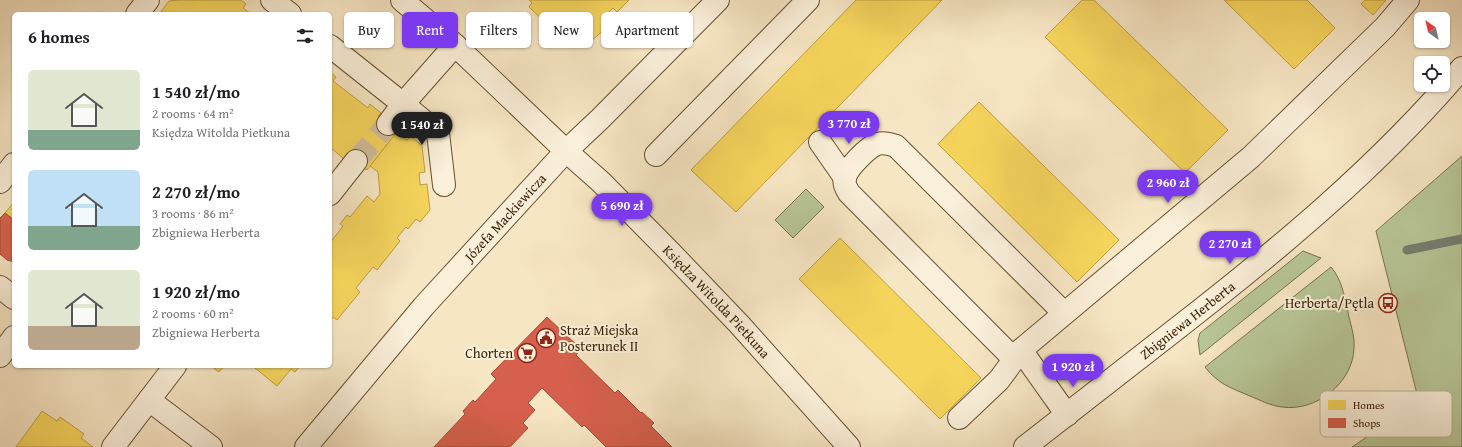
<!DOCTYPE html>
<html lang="en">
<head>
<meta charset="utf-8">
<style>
  body { margin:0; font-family:"Gentium Book Plus",serif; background:#f6f6f6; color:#202124; height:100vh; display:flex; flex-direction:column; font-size:15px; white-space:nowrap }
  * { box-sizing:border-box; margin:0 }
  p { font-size:13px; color:#757577 }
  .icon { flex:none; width:22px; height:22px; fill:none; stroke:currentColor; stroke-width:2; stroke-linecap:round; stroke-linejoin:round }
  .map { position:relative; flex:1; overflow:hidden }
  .drawer { position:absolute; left:12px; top:12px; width:320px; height:356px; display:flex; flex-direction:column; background:#fff; border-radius:6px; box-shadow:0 1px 3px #0004 }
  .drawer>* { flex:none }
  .top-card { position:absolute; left:344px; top:12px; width:380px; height:36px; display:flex; gap:8px }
  .needle { width:26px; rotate:326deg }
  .tools { position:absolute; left:1414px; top:12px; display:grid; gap:8px }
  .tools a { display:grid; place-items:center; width:36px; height:36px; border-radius:6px; background:#fff; box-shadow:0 1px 3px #0004; font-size:20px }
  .price { position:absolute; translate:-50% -34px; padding:0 9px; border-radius:14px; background:#7c3aed; color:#fff; font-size:13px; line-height:26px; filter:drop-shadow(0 1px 2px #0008) }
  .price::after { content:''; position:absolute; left:50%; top:24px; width:12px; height:9px; margin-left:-6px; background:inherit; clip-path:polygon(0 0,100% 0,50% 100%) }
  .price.current { background:#222; color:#fff }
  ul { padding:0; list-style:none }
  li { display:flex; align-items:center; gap:12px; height:100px; padding:0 16px }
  li span { display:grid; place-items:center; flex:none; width:112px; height:80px; border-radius:6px; color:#555 }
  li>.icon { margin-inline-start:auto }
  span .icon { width:48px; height:48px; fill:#fffc; stroke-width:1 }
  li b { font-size:17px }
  h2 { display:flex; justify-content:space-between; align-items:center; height:48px; padding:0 16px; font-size:17px }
  .chip { padding:0 14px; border-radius:6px; background:#fff; box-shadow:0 1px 3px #0004; font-size:14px; line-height:36px }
  .chip.current { background:#7c3aed; color:#fff }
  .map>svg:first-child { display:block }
</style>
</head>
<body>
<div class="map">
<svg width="1462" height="447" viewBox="0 0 1462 447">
  <rect width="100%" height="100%" fill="#f7e6c4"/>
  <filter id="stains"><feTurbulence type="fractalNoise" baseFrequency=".005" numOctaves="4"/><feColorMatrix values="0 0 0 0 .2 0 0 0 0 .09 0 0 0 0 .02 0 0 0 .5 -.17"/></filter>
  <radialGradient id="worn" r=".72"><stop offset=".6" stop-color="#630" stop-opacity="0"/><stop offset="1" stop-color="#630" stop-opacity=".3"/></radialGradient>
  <!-- green -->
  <g fill="#b8c697" stroke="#78724c">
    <polygon points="1462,156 1462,447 1352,447 1419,402 1376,231"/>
    <polygon points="806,189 824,207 793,238 775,220"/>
    <polygon points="1303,251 1321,258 1200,355 1198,340 1200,333"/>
    <path d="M 1331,267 C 1342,280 1344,295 1348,312 C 1350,323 1355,336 1354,348 C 1353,383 1316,412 1282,407 C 1271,406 1260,400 1250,396 C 1231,388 1218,384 1205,367 Z"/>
  </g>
  <!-- homes -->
  <g fill="#f6d55c" stroke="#bd9e41">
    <polygon points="179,0 241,0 246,4 243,8 251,14 161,14 160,13 169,1"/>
    <polygon points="529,0 629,0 617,12 613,8 607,14 614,20 585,47 571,47 529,7 532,3"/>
    <polygon points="856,0 942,0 736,212 691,170"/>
    <polygon points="1082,0 1094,0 1228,130 1185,173 1045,37"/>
    <polygon points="1224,0 1307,0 1335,28 1294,69"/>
    <polygon points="1365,0 1386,0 1373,15 1361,4"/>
    <polygon points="330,72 336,77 333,81 368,108 370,104 381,113 378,116 397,132 367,170 347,155 344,159 330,147"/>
    <polygon points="979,102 1119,240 1077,282 938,144"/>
    <polygon points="397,132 407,140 411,136 422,146 425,172 419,173 420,185 427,184 430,210 420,222 416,219 408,229 406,227 397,238 400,241 377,270 373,267 356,288 360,292 337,320 333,317 330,321 330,243 343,226 340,224 347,215 350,217 367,196 374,202 380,194 378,172 370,166"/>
    <polygon points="14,202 14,220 5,213"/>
    <polygon points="840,238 981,378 940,419 799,279"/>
    <polygon points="211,366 224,366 219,372"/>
    <polygon points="256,366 300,366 295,372 291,369 277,386 255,368"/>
    <polygon points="42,411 57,421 60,417 84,434 81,438 93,447 16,447"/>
  </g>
  <!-- shops -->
  <g fill="#d6604d" stroke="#a64c36">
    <polygon points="5,213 14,220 14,262 7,260 0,254 0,218"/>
    <polygon points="547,317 581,349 576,355 615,393 618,390 641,413 642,412 654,423 651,426 672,447 606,447 584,425 582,427 542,388 528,403 535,410 523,423 528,428 510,447 434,447 465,414 463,411 473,400 475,402 496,379 491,374"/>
  </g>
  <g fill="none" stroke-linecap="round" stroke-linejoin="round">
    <!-- stream -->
    <polyline stroke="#757e70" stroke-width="9" points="1407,250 1462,239"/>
    <!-- street-tunnel -->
    <polyline stroke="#d1be9d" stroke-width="22" stroke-dasharray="22 11" stroke-linecap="butt" points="356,161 388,124"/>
    <defs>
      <g id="street">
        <polyline points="272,0 290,14"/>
        <path id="s1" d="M 402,0 L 455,45 L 566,151 L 601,182 L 671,253 L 739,324 L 849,447"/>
        <polyline points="137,14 148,0"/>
        <polyline points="330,46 403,104 455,45"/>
        <polyline points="388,124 403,104 438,133 444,185"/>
        <polyline points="820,142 845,178"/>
        <polyline points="656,155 808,0"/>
        <polyline points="0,182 14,164"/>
        <polyline points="330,194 356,161"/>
        <polyline points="0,287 14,298"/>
        <polyline points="0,356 14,337"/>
        <path d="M 1014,359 L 849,193 C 846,188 843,183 845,178 C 847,168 868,147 877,144 C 884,142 890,144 896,146 L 1064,313"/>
        <polyline points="149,400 211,447"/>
        <polyline points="1067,415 1021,350 1251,157 1385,27 1408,0"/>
        <polyline points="959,418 999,380 1021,350"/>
        <polyline points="113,447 175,366"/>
        <path id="s2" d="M 306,447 L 424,306 L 566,151 L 600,119 L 718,0"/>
        <path id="s3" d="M 1025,447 C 1075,408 1125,369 1175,330 C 1278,250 1378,167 1462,68"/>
      </g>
    </defs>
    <!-- street casing -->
    <use href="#street" stroke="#675132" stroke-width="24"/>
    <!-- street -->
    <use href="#street" stroke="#faefd9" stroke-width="22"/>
  </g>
  <!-- icons -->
  <defs>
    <symbol id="bus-ring" viewBox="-11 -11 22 22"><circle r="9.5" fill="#faefd9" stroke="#8f2418" stroke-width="1.5"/><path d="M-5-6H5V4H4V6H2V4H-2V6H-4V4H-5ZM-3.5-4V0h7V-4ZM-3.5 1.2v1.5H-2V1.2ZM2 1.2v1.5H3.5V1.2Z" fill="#8f2418"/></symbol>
    <symbol id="civic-ring" viewBox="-11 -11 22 22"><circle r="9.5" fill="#faefd9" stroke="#8f2418" stroke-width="1.5"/><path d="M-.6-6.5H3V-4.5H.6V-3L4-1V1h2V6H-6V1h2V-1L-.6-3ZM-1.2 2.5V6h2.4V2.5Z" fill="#8f2418"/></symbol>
    <symbol id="supermarket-ring" viewBox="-11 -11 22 22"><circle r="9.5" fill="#faefd9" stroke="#8f2418" stroke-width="1.5"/><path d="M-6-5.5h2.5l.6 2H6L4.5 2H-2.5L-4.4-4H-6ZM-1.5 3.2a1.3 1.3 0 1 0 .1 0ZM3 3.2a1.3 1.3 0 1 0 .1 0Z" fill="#8f2418"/></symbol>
  </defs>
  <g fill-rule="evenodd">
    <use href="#bus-ring" x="1377" y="292" width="22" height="22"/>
    <use href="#civic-ring" x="535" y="327" width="22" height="22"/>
    <use href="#supermarket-ring" x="516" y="342" width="22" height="22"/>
  </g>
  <g text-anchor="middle" stroke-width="4" stroke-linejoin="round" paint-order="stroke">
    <!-- street labels -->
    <g font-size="14" fill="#371f02" stroke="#faefd9">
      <text dy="5" stroke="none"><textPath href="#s2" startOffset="304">Józefa Mackiewicza</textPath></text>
      <text dy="5" stroke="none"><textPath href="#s1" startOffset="436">Księdza Witolda Pietkuna</textPath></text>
      <text dy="5" stroke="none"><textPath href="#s3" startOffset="206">Zbigniewa Herberta</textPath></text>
    </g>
    <!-- poi labels -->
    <g font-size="14" fill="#371f02" stroke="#faefd9" text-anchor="end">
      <text x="1374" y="308">Herberta/Pętla</text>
      <text x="560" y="335" text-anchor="start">Straż Miejska<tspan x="560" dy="16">Posterunek II</tspan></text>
      <text x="513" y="358">Chorten</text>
    </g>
  </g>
  <!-- legend -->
  <rect x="1320" y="391" width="132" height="46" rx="6" fill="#faefd9" stroke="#c0b198" stroke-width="1"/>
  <rect x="1328" y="400" width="18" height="10" fill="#f6d55c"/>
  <rect x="1328" y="418" width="18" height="10" fill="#d6604d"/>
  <g font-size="11" fill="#371f02">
    <text x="1353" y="409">Homes</text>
    <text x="1353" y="427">Shops</text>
  </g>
  <rect width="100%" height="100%" filter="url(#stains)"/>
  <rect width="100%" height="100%" fill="url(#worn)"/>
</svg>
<div class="tools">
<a><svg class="needle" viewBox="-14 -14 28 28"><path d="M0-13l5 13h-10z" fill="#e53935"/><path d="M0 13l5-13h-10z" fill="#757577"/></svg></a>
<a><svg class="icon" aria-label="locate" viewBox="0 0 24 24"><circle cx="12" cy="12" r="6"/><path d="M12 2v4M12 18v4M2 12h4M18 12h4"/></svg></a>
</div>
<b class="price" style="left:849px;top:145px">3 770 zł</b>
<b class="price current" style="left:422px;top:146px">1 540 zł</b>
<b class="price" style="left:1168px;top:204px">2 960 zł</b>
<b class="price" style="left:622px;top:227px">5 690 zł</b>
<b class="price" style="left:1230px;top:265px">2 270 zł</b>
<b class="price" style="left:1073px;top:388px">1 920 zł</b>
<div class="top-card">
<a class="chip">Buy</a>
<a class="chip current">Rent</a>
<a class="chip">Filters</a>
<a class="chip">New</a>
<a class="chip">Apartment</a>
</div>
<section class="drawer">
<h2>6 homes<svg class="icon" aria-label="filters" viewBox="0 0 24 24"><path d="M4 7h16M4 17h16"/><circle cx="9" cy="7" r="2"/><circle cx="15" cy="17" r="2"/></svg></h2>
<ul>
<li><span style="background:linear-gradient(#dfe7d0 75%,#7fa58c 0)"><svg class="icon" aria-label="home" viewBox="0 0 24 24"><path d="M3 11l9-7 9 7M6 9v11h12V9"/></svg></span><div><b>1 540 zł/mo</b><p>2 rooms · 64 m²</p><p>Księdza Witolda Pietkuna</p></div></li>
<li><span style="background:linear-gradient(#bfe0f5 70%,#7fa58c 0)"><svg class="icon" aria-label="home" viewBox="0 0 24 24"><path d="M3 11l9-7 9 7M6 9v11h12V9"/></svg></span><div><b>2 270 zł/mo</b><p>3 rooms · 86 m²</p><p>Zbigniewa Herberta</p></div></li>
<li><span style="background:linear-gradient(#dfe7d0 70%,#b9a48a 0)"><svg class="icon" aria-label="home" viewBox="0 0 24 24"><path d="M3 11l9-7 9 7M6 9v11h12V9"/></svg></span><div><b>1 920 zł/mo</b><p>2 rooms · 60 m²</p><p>Zbigniewa Herberta</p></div></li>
</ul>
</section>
</div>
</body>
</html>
